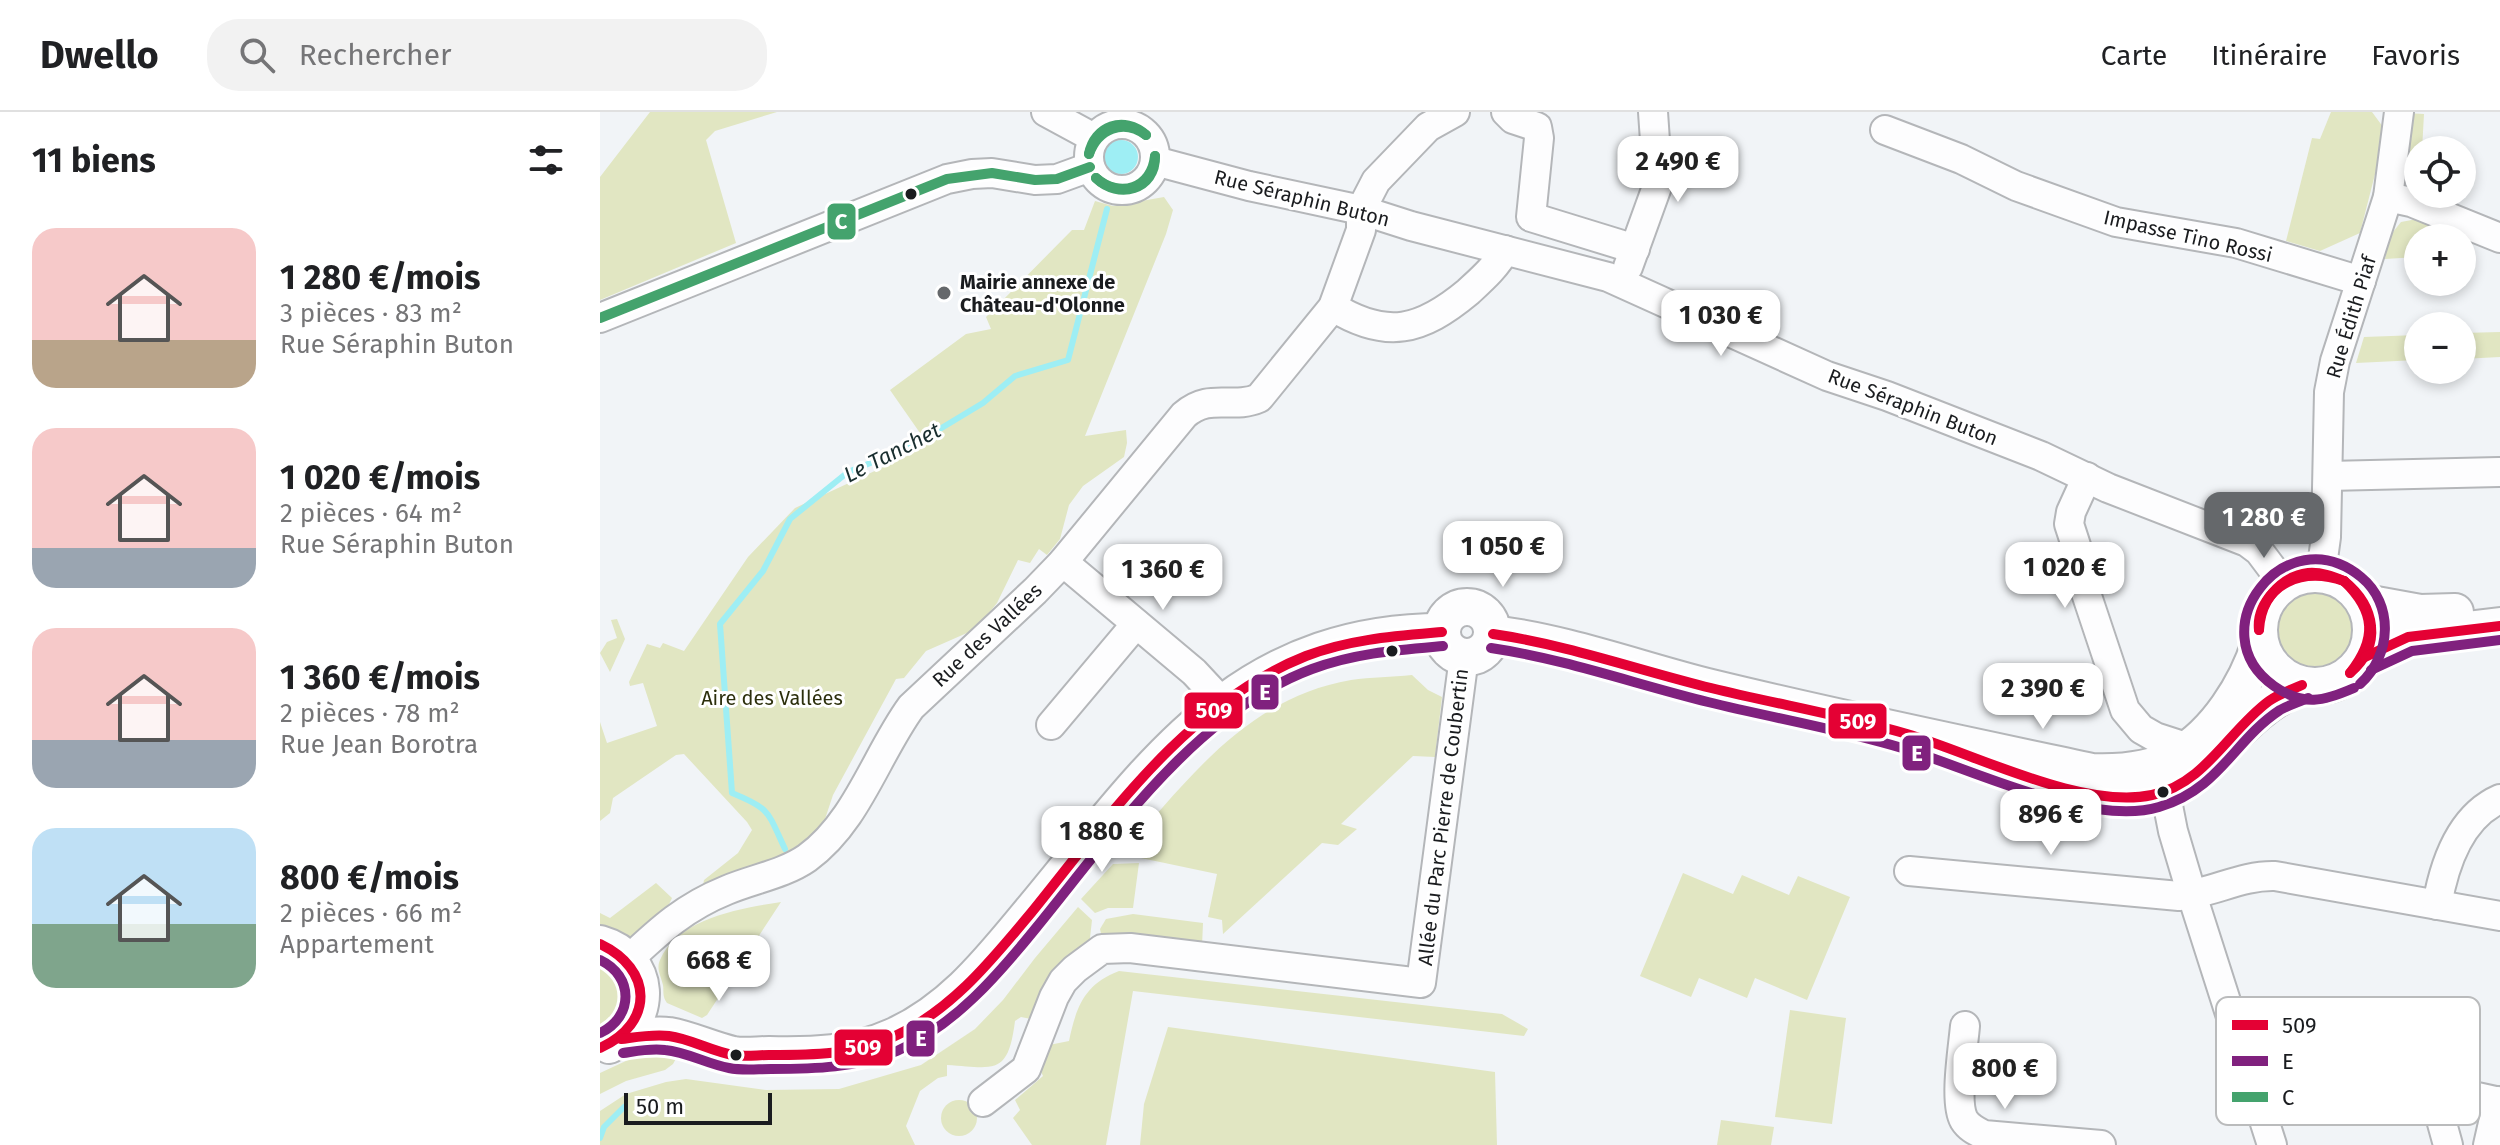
<!DOCTYPE html>
<html lang="fr">
<head>
<meta charset="utf-8">
<style>
  body { margin:0; font-family:"Fira Sans",sans-serif; background:#f2f2f2; color:#202124; height:100vh; display:flex; flex-direction:column; font-size:30px; white-space:nowrap }
  * { box-sizing:border-box; margin:0 }
  p { font-size:26px; color:#757577 }
  .icon { flex:none; width:44px; height:44px; fill:none; stroke:currentColor; stroke-width:2; stroke-linecap:round; stroke-linejoin:round }
  .map { position:relative; flex:1; overflow:hidden }
  .drawer { display:flex; flex-direction:column; background:#fff; width:600px }
  .drawer>* { flex:none }
  .fabs { position:absolute; left:1804px; top:24px; display:grid; gap:16px }
  .fabs a { display:grid; place-items:center; width:72px; height:72px; border-radius:50%; background:#fff; box-shadow:0 4px 12px #0003; font-size:40px }
  .scale { position:absolute; left:24px; bottom:20px; width:148px; box-sizing:border-box; padding-left:8px; border:4px solid #1a1c1f; border-top:0; font-size:22px; line-height:28px; white-space:nowrap; color:#1a1c1f; -webkit-text-stroke:6px #fff; paint-order:stroke }
  .price { position:absolute; translate:-50% -68px; padding:0 18px; border-radius:16px; background:#fff; color:#222; font-size:26px; line-height:52px; filter:drop-shadow(0 2px 4px #0008) }
  .price::after { content:''; position:absolute; left:50%; top:48px; width:24px; height:18px; margin-left:-12px; background:inherit; clip-path:polygon(0 0,100% 0,50% 100%) }
  .price.active { background:#65686b; color:#fff }
  ul { padding:0; list-style:none }
  li { display:flex; align-items:center; gap:24px; height:200px; padding:0 32px }
  li span { display:grid; place-items:center; flex:none; width:224px; height:160px; border-radius:24px; color:#555 }
  li>.icon { margin-inline-start:auto }
  span .icon { width:96px; height:96px; fill:#fffc; stroke-width:1 }
  li b { font-size:34px }
  h2 { display:flex; justify-content:space-between; align-items:center; height:96px; padding:0 32px; font-size:34px }
  header { display:flex; align-items:center; gap:48px; box-sizing:border-box; height:112px; padding:0 40px; background:#fff; border-bottom:2px solid #e0e0e0 }
  header strong { font-size:38px }
  nav { display:flex; gap:44px; margin-inline-start:auto; font-size:28px }
  .search { width:560px; height:72px; background:#f2f2f2; display:flex; align-items:center; gap:20px; box-sizing:border-box; padding:0 28px; border-radius:32px; color:#757577; font-size:30px }
  main { display:flex; flex:1; min-height:0 }
  .map>svg:first-child { display:block }
</style>
</head>
<body>
<header>
<strong>Dwello</strong>
<div class="search"><svg class="icon" aria-label="search" viewBox="0 0 24 24"><circle cx="10" cy="10" r="6"/><path d="M15 15l6 6"/></svg>Rechercher</div>
<nav><a>Carte</a><a>Itinéraire</a><a>Favoris</a></nav>
</header>
<main>
<section class="drawer">
<h2>11 biens<svg class="icon" aria-label="filters" viewBox="0 0 24 24"><path d="M4 7h16M4 17h16"/><circle cx="9" cy="7" r="2"/><circle cx="15" cy="17" r="2"/></svg></h2>
<ul>
<li><span style="background:linear-gradient(#f6c9c9 70%,#b9a48a 0)"><svg class="icon" aria-label="home" viewBox="0 0 24 24"><path d="M3 11l9-7 9 7M6 9v11h12V9"/></svg></span><div><b>1 280 €/mois</b><p>3 pièces · 83 m²</p><p>Rue Séraphin Buton</p></div></li>
<li><span style="background:linear-gradient(#f6c9c9 75%,#9aa5b1 0)"><svg class="icon" aria-label="home" viewBox="0 0 24 24"><path d="M3 11l9-7 9 7M6 9v11h12V9"/></svg></span><div><b>1 020 €/mois</b><p>2 pièces · 64 m²</p><p>Rue Séraphin Buton</p></div></li>
<li><span style="background:linear-gradient(#f6c9c9 70%,#9aa5b1 0)"><svg class="icon" aria-label="home" viewBox="0 0 24 24"><path d="M3 11l9-7 9 7M6 9v11h12V9"/></svg></span><div><b>1 360 €/mois</b><p>2 pièces · 78 m²</p><p>Rue Jean Borotra</p></div></li>
<li><span style="background:linear-gradient(#bfe0f5 60%,#7fa58c 0)"><svg class="icon" aria-label="home" viewBox="0 0 24 24"><path d="M3 11l9-7 9 7M6 9v11h12V9"/></svg></span><div><b>800 €/mois</b><p>2 pièces · 66 m²</p><p>Appartement</p></div></li>
</ul>
</section>
<div class="map">
<svg width="1900" height="1033" viewBox="0 0 1900 1033">
  <rect width="100%" height="100%" fill="#f1f4f7"/>
  <!-- green -->
  <g fill="#e1e6c2">
    <polygon points="50,0 177,0 115,19 106,28 136,131 0,188 0,65"/>
    <polygon points="1731,0 1772,0 1786,19 1760,121 1720,139 1686,129 1712,26 1720,27"/>
    <polygon points="1806,1 1824,2 1822,38 1818,38 1818,58 1802,61"/>
    <polygon points="564,85 573,98 566,122 485,324 526,318 527,331 524,345 483,374 469,393 460,427 447,443 439,437 430,451 418,448 397,491 376,517 326,539 304,566 296,567 233,683 221,719 199,737 102,778 104,768 138,741 152,718 147,710 84,642 76,643 13,686 10,701 0,709 0,610 7,631 57,614 43,571 30,574 29,570 47,532 60,536 63,531 84,539 148,445 195,396 307,344 320,321 290,278 366,222 391,217 386,205 472,118 484,118 495,89 513,94"/>
    <polygon points="1817,107 1850,121 1850,126 1818,126 1818,145 1785,147 1789,125 1801,110"/>
    <polygon points="1900,220 1900,245 1862,247 1862,221"/>
    <polygon points="1818,223 1818,248 1756,251 1764,225"/>
    <circle cx="1715" cy="519" r="46"/>
    <polygon points="17,507 25,527 10,560 0,541 7,530 17,526 11,508"/>
    <path d="M 812,563 L 828,578 L 842,585 L 835,645 L 813,644 L 741,712 L 757,717 L 738,733 L 722,731 L 623,822 L 622,808 L 608,805 L 617,762 L 522,742 C 587,669 646,586 751,568 C 771,565 792,565 812,563 Z"/>
    <polygon points="539,751 533,796 508,796 495,801 481,787 513,752"/>
    <polygon points="1083,761 1133,782 1142,763 1189,783 1198,764 1250,785 1207,888 1155,866 1147,886 1099,866 1091,885 1040,864"/>
    <path d="M 56,771 L 72,786 C 65,802 45,828 25,826 C 17,826 7,820 0,817 L 0,801 L 10,806 Z"/>
    <path d="M 181,790 L 107,903 L 102,906 L 67,891 C 62,884 64,880 63,873 C 61,864 56,857 60,848 C 78,806 142,796 181,790 Z"/>
    <path d="M 478,795 L 492,808 L 489,835 L 436,908 L 421,905 L 415,909 C 408,964 395,956 347,953 L 347,964 L 338,966 L 320,979 L 306,1014 L 315,1033 L 0,1033 L 0,999 L 26,982 L 66,970 L 86,967 L 166,978 L 239,977 L 321,953 L 375,917 L 403,888 L 435,846 Z"/>
    <polygon points="533,802 603,811 602,834 502,826 500,817 506,807"/>
    <polygon points="0,847 25,870 26,897 0,924"/>
    <path d="M 519,859 L 902,902 L 928,917 L 924,924 L 533,879 L 506,1033 L 432,1033 L 413,1006 L 420,998 L 415,988 L 443,964 L 439,955 L 449,933 L 469,929 C 476,896 484,872 519,859 Z"/>
    <polygon points="1190,898 1246,906 1232,1012 1175,1005"/>
    <polygon points="568,915 895,960 897,1033 540,1033 544,992"/>
    <polygon points="43,941 79,941 73,952 65,958 26,969 0,982 0,961"/>
    <circle cx="359" cy="1006" r="18"/>
    <polygon points="1121,1008 1174,1015 1171,1033 1117,1033"/>
  </g>
  <!-- water -->
  <circle fill="#9eeef4" cx="521" cy="45" r="17"/>
  <g fill="none" stroke-linecap="round" stroke-linejoin="round">
    <!-- stream -->
    <g stroke="#9eeef4" stroke-width="6">
      <path d="M 185,737 C 167,699 171,697 132,681 L 120,512 L 163,459 L 190,407 L 248,360 L 310,335 L 383,291 L 415,264 L 468,248 L 507,97"/>
      <polyline points="0,1026 4,1015 24,995"/>
    </g>
    <defs>
      <g id="minor">
        <polyline points="446,0 494,26"/>
        <polyline points="906,0 913,7 937,15 939,26 931,105 1035,137"/>
        <circle cx="522" cy="45" r="33"/>
        <polyline points="1285,18 1361,47 1416,74 1516,110 1636,131 1761,169"/>
        <polyline points="555,49 649,74 761,98 811,114 1008,165 1227,264 1287,284 1441,344 1508,376 1647,430 1659,439 1683,471"/>
        <polyline points="1788,85 1811,90 1900,126"/>
        <polyline points="1028,155 1058,72 1053,0"/>
        <path d="M 733,195 C 787,228 821,219 868,180 C 882,167 896,155 905,138"/>
        <polyline points="0,206 347,67 372,62 392,61 435,68 457,67 490,55"/>
        <polyline points="1728,364 1899,360"/>
        <polyline points="1487,365 1471,400 1469,412 1482,452 1484,475 1525,598 1541,617 1555,625 1589,636"/>
        <polyline points="463,450 594,560 622,590"/>
        <polyline points="1721,461 1726,425 1729,280 1735,249 1788,85 1799,0"/>
        <polyline points="451,613 536,512"/>
        <polyline points="1561,658 1573,719 1592,783 1672,1033"/>
        <path d="M 1309,759 L 1579,784 C 1613,781 1641,763 1675,764 L 1900,804"/>
        <path d="M 1837,793 C 1844,753 1859,705 1900,687"/>
        <path d="M 28,848 C 61,817 85,795 127,778 C 153,767 184,762 207,746 C 257,710 276,643 311,595 L 435,479 L 463,450 L 584,303 C 610,280 632,298 659,286 L 733,195 L 761,118 L 761,98 L 776,69 L 828,15 L 855,0"/>
        <path d="M 1365,914 C 1363,937 1354,990 1364,1008 C 1369,1016 1376,1019 1384,1023 L 1501,1033"/>
        <path d="M 1652,969 C 1736,961 1818,971 1900,990"/>
        <polyline points="1832,975 1848,1033"/>
        <polyline points="383,990 426,957 454,885 463,869 475,857 502,837 530,836 821,871 864,545"/>
        <polyline points="1888,1033 1898,989"/>
      </g>
      <g id="major">
        <circle cx="1715" cy="518" r="56"/>
        <polyline points="1765,491 1820,501 1855,500"/>
        <circle cx="867" cy="520" r="25"/>
        <path d="M 893,522 C 967,531 1039,558 1111,576 C 1238,607 1365,633 1492,660 C 1520,661 1551,659 1577,644 C 1616,622 1647,573 1660,531"/>
        <polyline points="1765,545 1808,525 1900,514"/>
        <path d="M 1476,676 C 1612,712 1604,616 1702,573"/>
        <path d="M 0,832 C 52,847 54,907 9,933"/>
        <path d="M 21,927 C 37,925 54,922 69,924 C 91,928 111,938 133,943 C 145,945 157,943 169,943 C 212,944 253,943 293,925 C 351,899 388,852 427,805 C 547,662 633,520 842,520"/>
      </g>
    </defs>
    <!-- minor casing -->
    <use href="#minor" stroke="#b4b6b9" stroke-width="32"/>
    <!-- major casing -->
    <use href="#major" stroke="#b4b6b9" stroke-width="40"/>
    <!-- minor -->
    <use href="#minor" stroke="#fdfdfe" stroke-width="28"/>
    <!-- major -->
    <use href="#major" stroke="#fdfdfe" stroke-width="36"/>
    <defs>
      <g id="bus-1">
        <path d="M 1744,469 C 1775,494 1783,533 1750,561"/>
        <path d="M 1744,469 C 1776,500 1777,527 1750,561"/>
        <path d="M 1659,518 C 1656,492 1682,464 1708,461 C 1721,460 1732,464 1744,469"/>
        <path d="M 1659,518 C 1662,470 1703,455 1744,469"/>
        <path d="M 893,522 C 968,533 1038,558 1111,576 C 1176,592 1242,603 1307,622 C 1375,642 1482,698 1552,683 C 1605,672 1629,618 1669,589 C 1679,582 1691,578 1702,573"/>
        <polyline points="1765,545 1808,525 1900,514"/>
        <path d="M 0,832 C 53,857 55,911 0,936"/>
        <path d="M 21,927 C 37,925 53,922 69,924 C 91,927 111,939 133,943 C 145,945 157,943 169,943 C 211,943 254,943 293,925 C 351,899 391,849 431,801 C 508,706 587,591 706,544 C 750,527 796,524 842,520"/>
      </g>
      <g id="bus-2">
        <path d="M 891,536 C 965,547 1035,572 1108,590 C 1173,606 1239,617 1302,636 C 1370,656 1490,716 1559,695 C 1620,677 1634,628 1680,598 C 1689,593 1699,590 1708,586"/>
        <polyline points="1771,558 1812,539 1900,528"/>
        <path d="M 1754,576 C 1724,589 1704,595 1674,574 C 1597,520 1685,403 1761,465 C 1794,492 1792,543 1760,572"/>
        <path d="M 0,848 C 34,864 34,905 0,921"/>
        <path d="M 23,941 C 37,939 51,936 65,938 C 87,940 107,952 129,956 C 143,959 157,957 171,957 C 214,957 257,956 297,939 C 355,913 397,864 436,816 C 512,723 596,600 712,557 C 755,541 798,538 843,534"/>
      </g>
      <g id="bus-3">
        <path d="M 489,42 C 494,14 524,3 546,23"/>
        <path d="M 489,42 C 498,17 523,6 546,23"/>
        <path d="M 496,66 C 520,87 552,76 555,44"/>
        <path d="M 496,66 C 518,88 556,78 555,44"/>
        <polyline points="0,206 347,67 392,61 435,68 457,67 490,55"/>
      </g>
    </defs>
    <!-- bus-1 casing -->
    <use href="#bus-1" stroke="#fff" stroke-width="16"/>
    <!-- bus-2 casing -->
    <use href="#bus-2" stroke="#fff" stroke-width="16"/>
    <!-- bus-3 casing -->
    <use href="#bus-3" stroke="#fff" stroke-width="16"/>
    <!-- bus-1 -->
    <use href="#bus-1" stroke="#e40134" stroke-width="10"/>
    <!-- bus-2 -->
    <use href="#bus-2" stroke="#80217e" stroke-width="10"/>
    <!-- bus-3 -->
    <use href="#bus-3" stroke="#44a36d" stroke-width="10"/>
  </g>
  <!-- markers -->
  <g fill="#1a1c1f" stroke="#fff" stroke-width="3">
    <circle cx="311" cy="82" r="7"/>
    <circle cx="792" cy="539" r="7"/>
    <circle cx="1563" cy="680" r="7"/>
    <circle cx="136" cy="943" r="7"/>
  </g>
  <circle fill="#65686b" stroke="#fff" stroke-width="3" cx="344" cy="181" r="8"/>
  <g text-anchor="middle" stroke-width="6" stroke-linejoin="round" paint-order="stroke">
    <!-- street labels -->
    <g font-size="20" fill="#1a1c1f" stroke="#fff">
      <text transform="translate(702 86) rotate(14)" y="7">Rue Séraphin Buton</text>
      <text transform="translate(1588 124) rotate(13)" y="7">Impasse Tino Rossi</text>
      <text transform="translate(1751 205) rotate(-73)" y="7">Rue Édith Piaf</text>
      <text transform="translate(1313 295) rotate(21)" y="7">Rue Séraphin Buton</text>
      <text transform="translate(387 523) rotate(-43)" y="7">Rue des Vallées</text>
      <text transform="translate(843 705) rotate(-83)" y="7">Allée du Parc Pierre de Coubertin</text>
    </g>
    <!-- poi labels -->
    <g font-size="20" font-weight="bold" fill="#1a1c1f" stroke="#fff" text-anchor="start">
      <text x="360" y="177">Mairie annexe de<tspan x="360" dy="23">Château-d'Olonne</tspan></text>
    </g>
    <!-- park labels -->
    <g font-size="20" fill="#2c2f0c" stroke="#fff">
      <text x="172" y="593">Aire des Vallées</text>
    </g>
    <!-- water labels -->
    <g font-size="22" font-style="italic" fill="#192e2f" stroke="#fff">
      <text transform="translate(292 340) rotate(-27)" y="8">Le Tanchet</text>
    </g>
  </g>
  <!-- legend -->
  <rect x="1616" y="885" width="264" height="128" rx="12" fill="#fff" stroke="#babbbc" stroke-width="2"/>
  <rect x="1632" y="908" width="36" height="10" fill="#e40134"/>
  <rect x="1632" y="944" width="36" height="10" fill="#80217e"/>
  <rect x="1632" y="980" width="36" height="10" fill="#44a36d"/>
  <g font-size="22" fill="#1a1c1f">
    <text x="1682" y="921">509</text>
    <text x="1682" y="957">E</text>
    <text x="1682" y="993">C</text>
  </g>
  <g stroke="#fff" stroke-width="3">
    <rect x="226" y="90" width="31" height="39" rx="8" fill="#44a36d"/>
    <rect x="650" y="561" width="30" height="38" rx="8" fill="#80217e"/>
    <rect x="583" y="579" width="61" height="39" rx="8" fill="#e40134"/>
    <rect x="1227" y="590" width="61" height="38" rx="8" fill="#e40134"/>
    <rect x="1301" y="622" width="31" height="38" rx="8" fill="#80217e"/>
    <rect x="305" y="907" width="31" height="39" rx="8" fill="#80217e"/>
    <rect x="233" y="916" width="61" height="39" rx="8" fill="#e40134"/>
  </g>
  <g font-size="22" text-anchor="middle" font-weight="bold" fill="#fff">
    <text x="241" y="117">C</text>
    <text x="665" y="588">E</text>
    <text x="614" y="606">509</text>
    <text x="1258" y="617">509</text>
    <text x="1317" y="649">E</text>
    <text x="321" y="934">E</text>
    <text x="263" y="943">509</text>
  </g>
</svg>
<div class="fabs">
<a><svg class="icon" aria-label="locate" viewBox="0 0 24 24"><circle cx="12" cy="12" r="6"/><path d="M12 2v4M12 18v4M2 12h4M18 12h4"/></svg></a>
<a>+</a>
<a>−</a>
</div>
<div class="scale">50 m</div>
<b class="price" style="left:1078px;top:92px">2 490 €</b>
<b class="price" style="left:1121px;top:246px">1 030 €</b>
<b class="price active" style="left:1664px;top:448px">1 280 €</b>
<b class="price" style="left:903px;top:477px">1 050 €</b>
<b class="price" style="left:1465px;top:498px">1 020 €</b>
<b class="price" style="left:563px;top:500px">1 360 €</b>
<b class="price" style="left:1443px;top:619px">2 390 €</b>
<b class="price" style="left:1451px;top:745px">896 €</b>
<b class="price" style="left:502px;top:762px">1 880 €</b>
<b class="price" style="left:119px;top:891px">668 €</b>
<b class="price" style="left:1405px;top:999px">800 €</b>
</div>
</main>
</body>
</html>
